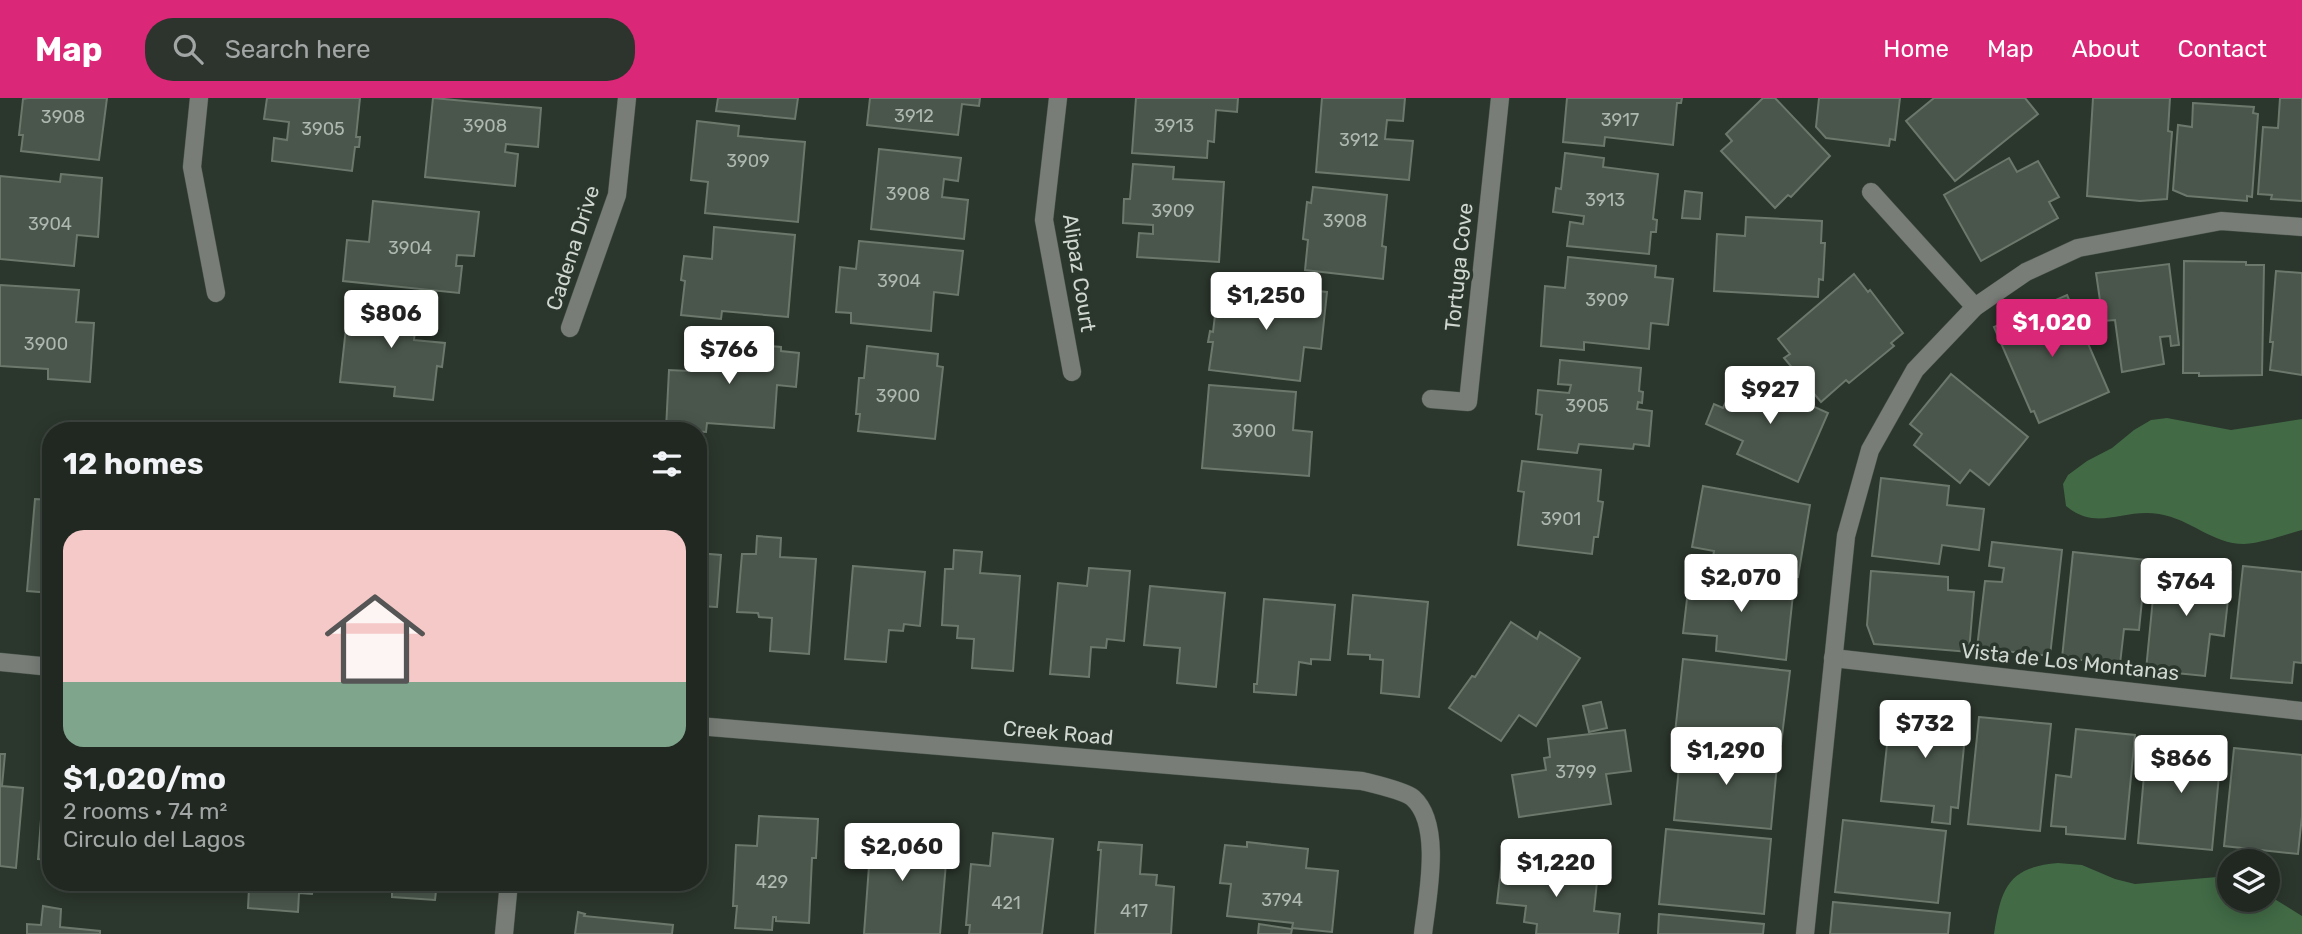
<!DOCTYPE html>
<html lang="en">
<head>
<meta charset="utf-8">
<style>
  body { margin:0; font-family:Rubik,sans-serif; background:#2d342e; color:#f1f3f6; height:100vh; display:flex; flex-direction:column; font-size:26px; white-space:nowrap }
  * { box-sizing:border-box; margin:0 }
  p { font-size:23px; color:#a2a6a5 }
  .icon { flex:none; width:38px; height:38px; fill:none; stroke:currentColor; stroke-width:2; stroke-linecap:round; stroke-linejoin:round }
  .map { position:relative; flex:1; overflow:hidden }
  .details { position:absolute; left:42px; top:324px; width:665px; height:469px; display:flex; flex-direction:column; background:#202821; border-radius:28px; box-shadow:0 4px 18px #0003,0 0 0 2px #3d443f }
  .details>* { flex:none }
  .fabs { position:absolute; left:2217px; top:751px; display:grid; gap:14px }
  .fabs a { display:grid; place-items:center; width:63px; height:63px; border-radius:50%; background:#202821; box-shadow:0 4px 18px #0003,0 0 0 2px #3d443f; font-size:35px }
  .price { position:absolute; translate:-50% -60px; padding:0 16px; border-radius:7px; background:#fff; color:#222; font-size:23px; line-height:46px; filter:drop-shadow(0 2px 4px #0008) }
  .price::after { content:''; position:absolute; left:50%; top:42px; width:21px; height:16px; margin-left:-10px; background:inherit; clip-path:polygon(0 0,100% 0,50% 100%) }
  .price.active { background:#db2777; color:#fff }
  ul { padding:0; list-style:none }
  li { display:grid; align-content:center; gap:14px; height:371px; padding:0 21px }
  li+li { border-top:2px solid #3d443f }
  li span { display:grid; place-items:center; height:217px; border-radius:21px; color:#555 }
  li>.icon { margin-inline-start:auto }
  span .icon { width:126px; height:126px; fill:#fffc; stroke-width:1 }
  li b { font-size:30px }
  h2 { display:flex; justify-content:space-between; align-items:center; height:84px; padding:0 21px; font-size:30px }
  header { display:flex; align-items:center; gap:42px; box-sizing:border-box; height:98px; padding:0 35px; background:#db2777; color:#fff }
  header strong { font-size:33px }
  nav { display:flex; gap:38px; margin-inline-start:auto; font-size:24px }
  .search { width:490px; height:63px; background:#2d342e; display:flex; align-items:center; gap:18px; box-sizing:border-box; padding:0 24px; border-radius:28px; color:#a2a6a5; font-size:26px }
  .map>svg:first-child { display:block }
</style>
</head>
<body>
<header>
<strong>Map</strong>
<div class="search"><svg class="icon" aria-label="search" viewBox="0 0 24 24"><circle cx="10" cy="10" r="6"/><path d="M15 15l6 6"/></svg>Search here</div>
<nav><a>Home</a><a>Map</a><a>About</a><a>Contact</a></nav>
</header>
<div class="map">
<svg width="2302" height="836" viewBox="0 0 2302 836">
  <rect width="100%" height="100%" fill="#2b362c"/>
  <!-- water -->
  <g fill="#416a45">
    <path d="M 2167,320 L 2231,332 L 2302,321 L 2302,432 C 2283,437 2264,445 2244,446 C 2212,446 2191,421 2159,416 C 2123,410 2097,434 2066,408 L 2063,386 L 2068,377 L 2087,363 L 2112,350 L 2134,332 L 2151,322 Z"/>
    <path d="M 2058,765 L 2082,767 L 2115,781 L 2135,786 L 2229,778 L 2230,802 L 2268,802 L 2268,797 L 2302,818 L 2302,836 L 1994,836 C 2001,790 2008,769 2058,765 Z"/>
  </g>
  <!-- building -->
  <g fill="#4a564b" stroke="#6c786c" stroke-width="2">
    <polygon points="28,0 107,0 99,62 21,53 23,37 19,37 23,1"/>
    <polygon points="267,0 360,0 356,39 360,39 359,49 355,49 352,73 272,63 274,40 287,42 289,24 264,21"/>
    <polygon points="433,0 541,10 538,49 506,46 505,54 518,56 515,88 425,79"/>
    <polygon points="718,0 798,0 795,21 716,13"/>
    <polygon points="870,0 980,0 979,8 962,6 958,37 867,27"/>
    <polygon points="1136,0 1238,0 1237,14 1216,12 1214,44 1208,43 1207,60 1132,55"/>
    <polygon points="1322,0 1405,0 1403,23 1387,22 1385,41 1413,43 1409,82 1316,74"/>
    <polygon points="1567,0 1682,0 1681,5 1677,5 1673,47 1605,39 1604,48 1563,44"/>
    <polygon points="1763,0 1775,0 1830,58 1791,99 1788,97 1775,110 1721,53 1732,43 1726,36"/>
    <polygon points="1819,0 1900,0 1895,42 1890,41 1889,48 1826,40 1816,29"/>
    <polygon points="1934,0 2025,0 2038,16 1955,83 1906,23"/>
    <polygon points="2093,0 2170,0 2168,33 2172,34 2167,101 2140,103 2087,98"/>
    <polygon points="2280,0 2302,0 2302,103 2271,101 2272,97 2258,96 2263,29 2278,30"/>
    <polygon points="2193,5 2254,9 2253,15 2258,16 2252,99 2247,98 2247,103 2187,98 2173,92 2178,27 2192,29"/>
    <polygon points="697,23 739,28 738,38 805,44 798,124 705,115 708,84 691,82"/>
    <polygon points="879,51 961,60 958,83 944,81 942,99 968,102 964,141 871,131"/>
    <polygon points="1565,55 1604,60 1603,69 1658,76 1653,121 1657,122 1656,134 1651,134 1649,156 1567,148 1570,124 1583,126 1584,118 1553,114 1556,90 1561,91"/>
    <polygon points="2009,60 2017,74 2038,63 2059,99 2049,104 2058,120 1981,163 1944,97"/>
    <polygon points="1133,66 1174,69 1173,81 1224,84 1219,164 1137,159 1139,135 1153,136 1153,127 1123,125 1124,101 1130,101"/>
    <polygon points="61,76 102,80 98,139 77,137 74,168 0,161 0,78 60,84"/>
    <polygon points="1313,89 1387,97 1382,148 1386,149 1383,181 1305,172 1308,142 1303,141 1307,104 1311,105"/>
    <polygon points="1685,93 1702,95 1700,121 1682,120"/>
    <polygon points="373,103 479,114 474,158 457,157 456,168 462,168 459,195 343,183 347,142 369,144"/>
    <polygon points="1746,119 1822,123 1821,145 1825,145 1823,182 1819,181 1818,199 1714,193 1717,136 1745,138"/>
    <polygon points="714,129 795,137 788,219 722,213 721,221 681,217 685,183 681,182 684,158 712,161"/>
    <polygon points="859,143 963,153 958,197 934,194 931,233 851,225 851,215 836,214 840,169 856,171"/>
    <polygon points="1568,159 1656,168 1655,179 1673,181 1668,227 1651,225 1649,251 1584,244 1584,252 1541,248 1545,188 1565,190"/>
    <polygon points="2184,163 2246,164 2246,167 2264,167 2262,277 2199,278 2199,275 2183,275"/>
    <polygon points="2169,166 2179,247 2171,248 2170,238 2160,239 2164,266 2122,274 2115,222 2103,223 2096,175"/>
    <polygon points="2276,173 2302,175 2302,277 2270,272 2273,244 2270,244"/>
    <polygon points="1854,176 1868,194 1870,192 1903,235 1891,245 1894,248 1849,285 1846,282 1821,304 1784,260 1790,256 1778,241"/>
    <polygon points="0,187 79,192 76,224 94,225 90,284 48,281 48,271 0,268"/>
    <polygon points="1286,190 1327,194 1321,251 1304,249 1300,283 1209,272 1213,244 1208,244 1210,233 1213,234 1218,192 1285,199"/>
    <polygon points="2067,197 2109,294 2039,325 2034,313 2031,314 1994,229"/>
    <polygon points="349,203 430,211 427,234 415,233 414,242 445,245 442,269 437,268 433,302 394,298 395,289 340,284"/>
    <polygon points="690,241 781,249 781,253 799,255 796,289 777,287 774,330 707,325 706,334 666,331 669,272 688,273"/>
    <polygon points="867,248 938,256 937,268 943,269 935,341 858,333 860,316 856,316 859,280 864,280"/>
    <polygon points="1560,262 1641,270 1639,293 1643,294 1642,305 1638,304 1637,311 1652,313 1649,348 1634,346 1633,351 1579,346 1577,355 1538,351 1542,317 1536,316 1538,292 1569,295 1571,287 1558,286"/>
    <polygon points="1739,275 1828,315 1798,384 1737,356 1743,343 1706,326 1714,306 1723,310"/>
    <polygon points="1951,276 2028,339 1989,387 1970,372 1960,385 1914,347 1922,336 1910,326"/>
    <polygon points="1209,287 1296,294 1293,332 1312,334 1309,378 1202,370"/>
    <polygon points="1522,363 1601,372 1598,403 1603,404 1598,439 1594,439 1592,456 1518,447 1524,394 1518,393"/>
    <polygon points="1881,380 1949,388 1947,407 1984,411 1979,452 1942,447 1939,466 1872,458"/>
    <polygon points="1703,388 1810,407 1798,479 1712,465 1714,453 1692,449"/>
    <polygon points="35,401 51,402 51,495 27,493"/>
    <polygon points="757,438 781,440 780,459 816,461 809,556 770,553 772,520 759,519 758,515 737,514 742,456 756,456"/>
    <polygon points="1992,444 2062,452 2050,558 1977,550 1985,483 2002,484 2004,470 1989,468"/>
    <polygon points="954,452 982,454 980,475 1020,478 1013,573 972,570 974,541 957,540 958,528 942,527 945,471 953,471"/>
    <polygon points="2073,454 2146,462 2139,532 2124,531 2120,566 2062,560"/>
    <polygon points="698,455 721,457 717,509 698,508"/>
    <polygon points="853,468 925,474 920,528 904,526 903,533 889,532 886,564 845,561"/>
    <polygon points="2175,468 2231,474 2224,538 2210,536 2205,578 2146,572 2156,469 2174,471"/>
    <polygon points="2243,468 2302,474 2302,565 2294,564 2292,585 2231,580"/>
    <polygon points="1089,470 1130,473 1124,543 1107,541 1106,550 1091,549 1089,579 1050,576 1058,485 1087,488"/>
    <polygon points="1871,473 1948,479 1948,492 1974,494 1969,554 1874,546 1867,527"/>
    <polygon points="1690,475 1794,487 1786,562 1716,553 1717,538 1683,535"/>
    <polygon points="1150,488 1225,495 1216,589 1177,585 1180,550 1144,547"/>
    <polygon points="1353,497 1428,504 1419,599 1381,595 1383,562 1370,561 1370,557 1348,556"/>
    <polygon points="1264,501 1335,507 1330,562 1311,561 1311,566 1299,564 1296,597 1254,594 1254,586 1257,586"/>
    <polygon points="1511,524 1537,541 1540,534 1580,560 1536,628 1519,617 1501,643 1449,610 1472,578 1475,579"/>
    <polygon points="1683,561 1790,573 1781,646 1727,641 1726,643 1692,639 1692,637 1675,635"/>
    <polygon points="1601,604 1607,630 1589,634 1583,608"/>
    <polygon points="1891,609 1967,617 1958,710 1951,709 1950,726 1932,724 1934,708 1881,703"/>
    <polygon points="1979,619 2051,626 2040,733 1968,726"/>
    <polygon points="2076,631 2135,637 2125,741 2066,736 2066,729 2051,728 2056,677 2071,679"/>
    <polygon points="1625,632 1631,673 1606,676 1611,706 1519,719 1512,677 1546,672 1544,660 1550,659 1548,641"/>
    <polygon points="2163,640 2222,645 2212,752 2138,745 2145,666 2160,668"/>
    <polygon points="1681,647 1778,656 1771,731 1674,722"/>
    <polygon points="2234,650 2302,657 2302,718 2298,756 2224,748"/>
    <polygon points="0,656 5,656 2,688 23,690 16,770 0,768"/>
    <polygon points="43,695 51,696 51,762 38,761"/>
    <polygon points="759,718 818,721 816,760 812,760 809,825 776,823 776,819 773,819 772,832 735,830 737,808 733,808 736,747 757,748"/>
    <polygon points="1843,722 1946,733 1938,805 1835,794"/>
    <polygon points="864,727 928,731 925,764 946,765 940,836 864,836 869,768 864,767 866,735 864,735"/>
    <polygon points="1666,731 1771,741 1764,816 1659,806"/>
    <polygon points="993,735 1053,741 1042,836 969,836 970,827 966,827 971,766 990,768"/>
    <polygon points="1099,744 1142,747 1140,776 1157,777 1156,787 1174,789 1171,836 1095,836 1101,752 1098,752"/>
    <polygon points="1247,744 1308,751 1306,770 1338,773 1332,834 1292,830 1293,825 1227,818 1231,786 1220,785 1225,747 1247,749"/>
    <polygon points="1502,762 1508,763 1508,765 1598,774 1594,813 1620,816 1618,836 1536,836 1537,826 1524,824 1526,808 1497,805"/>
    <polygon points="187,784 219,784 218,787"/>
    <polygon points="240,784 325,784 324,791 313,790 312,796 299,795 298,814 248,810 249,790 239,789"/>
    <polygon points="361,784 437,784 435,802 392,799 392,791 360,787"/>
    <polygon points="1833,804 1950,815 1948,836 1830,836"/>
    <polygon points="43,808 61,811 60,829 100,833 100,836 27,836 27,826 41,827"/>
    <polygon points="578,814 585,816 584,818 673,827 672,836 575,836"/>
    <polygon points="1659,816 1764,826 1763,836 1658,836"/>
    <polygon points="1259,826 1292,831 1291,836 1258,836"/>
  </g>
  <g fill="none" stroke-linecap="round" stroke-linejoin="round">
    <defs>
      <g id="minor">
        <polyline points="199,0 192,69 216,195"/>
        <polyline points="1058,0 1044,122 1072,274"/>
        <polyline points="1871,94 1975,209"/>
        <polyline points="570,230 617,97 627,0"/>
        <polyline points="1431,301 1468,304 1500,0"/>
        <polyline points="1833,560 2302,613"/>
        <polyline points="0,564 51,569"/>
        <path d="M 698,628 L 1362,683 C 1374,686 1405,693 1413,700 C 1443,727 1427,800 1423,836"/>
        <polyline points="504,836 509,784"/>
        <polyline points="1805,836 1846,438 1870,352 1915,272 1975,209 2026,174 2078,150 2221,123 2302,129"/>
      </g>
    </defs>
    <!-- minor casing -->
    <use href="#minor" stroke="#49534a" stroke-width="19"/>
    <!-- minor -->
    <use href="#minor" stroke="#787d78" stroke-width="18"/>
  </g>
  <g text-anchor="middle" stroke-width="7" stroke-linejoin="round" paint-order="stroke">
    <!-- number labels -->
    <g font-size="18" fill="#aeb7b0">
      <text x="914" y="24">3912</text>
      <text x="63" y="25">3908</text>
      <text x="1620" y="28">3917</text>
      <text x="485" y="34">3908</text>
      <text x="1174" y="34">3913</text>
      <text x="323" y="37">3905</text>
      <text x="1359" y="48">3912</text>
      <text x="748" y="69">3909</text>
      <text x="908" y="102">3908</text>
      <text x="1605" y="108">3913</text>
      <text x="1173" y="119">3909</text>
      <text x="1345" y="129">3908</text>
      <text x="50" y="132">3904</text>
      <text x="410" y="156">3904</text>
      <text x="899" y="189">3904</text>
      <text x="1607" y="208">3909</text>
      <text x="46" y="252">3900</text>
      <text x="898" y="304">3900</text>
      <text x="1587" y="314">3905</text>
      <text x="1254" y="339">3900</text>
      <text x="1561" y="427">3901</text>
      <text x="1576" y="680">3799</text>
      <text x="772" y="790">429</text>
      <text x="1282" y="808">3794</text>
      <text x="1006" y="811">421</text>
      <text x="1134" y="819">417</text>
    </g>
    <!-- street labels -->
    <g font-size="21" fill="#d0d7d1" stroke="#2b362c">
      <text transform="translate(573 150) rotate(-72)" y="7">Cadena Drive</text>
      <text transform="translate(1459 169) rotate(-84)" y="7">Tortuga Cove</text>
      <text transform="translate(1079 175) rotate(81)" y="7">Alipaz Court</text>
      <text transform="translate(2070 564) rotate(6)" y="7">Vista de Los Montanas</text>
      <text transform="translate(1058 635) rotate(5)" y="7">Creek Road</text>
    </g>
  </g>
</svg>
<div class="fabs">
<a><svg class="icon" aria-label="layers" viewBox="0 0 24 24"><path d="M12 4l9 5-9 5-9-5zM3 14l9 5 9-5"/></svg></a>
</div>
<b class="price" style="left:1266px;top:234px">$1,250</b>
<b class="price" style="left:391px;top:252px">$806</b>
<b class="price active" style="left:2052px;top:261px">$1,020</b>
<b class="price" style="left:729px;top:288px">$766</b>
<b class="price" style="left:1770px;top:328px">$927</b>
<b class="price" style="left:1741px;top:516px">$2,070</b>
<b class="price" style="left:2186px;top:520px">$764</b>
<b class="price" style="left:1925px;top:662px">$732</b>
<b class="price" style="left:1726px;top:689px">$1,290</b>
<b class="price" style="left:2181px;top:697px">$866</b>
<b class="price" style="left:902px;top:785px">$2,060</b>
<b class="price" style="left:1556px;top:801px">$1,220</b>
<section class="details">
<h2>12 homes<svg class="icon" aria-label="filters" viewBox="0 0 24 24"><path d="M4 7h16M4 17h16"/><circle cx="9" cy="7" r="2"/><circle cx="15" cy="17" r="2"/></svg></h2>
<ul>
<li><span style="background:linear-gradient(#f6c9c9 70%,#7fa58c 0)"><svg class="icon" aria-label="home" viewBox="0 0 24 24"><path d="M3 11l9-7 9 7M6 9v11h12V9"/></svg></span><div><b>$1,020/mo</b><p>2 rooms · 74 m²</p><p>Circulo del Lagos</p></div></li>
</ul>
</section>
</div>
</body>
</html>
